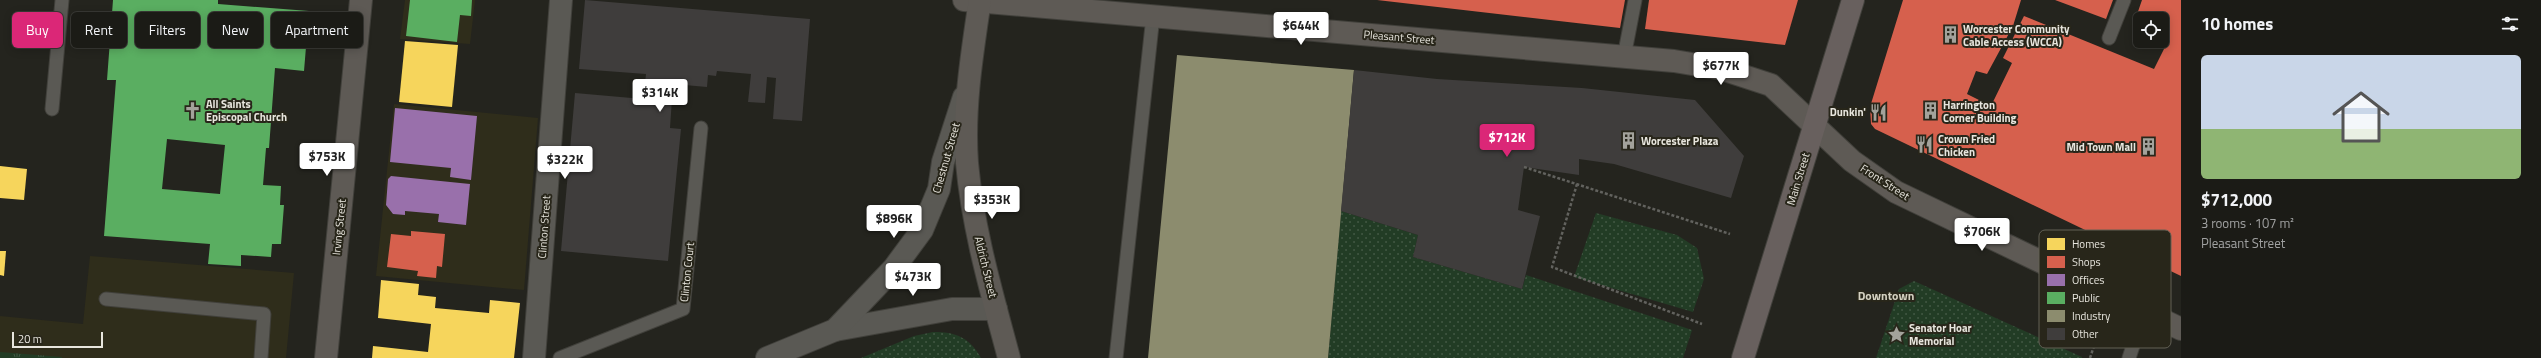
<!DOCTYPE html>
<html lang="en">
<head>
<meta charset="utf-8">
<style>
  body { margin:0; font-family:"Titillium Web",sans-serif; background:#282823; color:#f1f3f6; height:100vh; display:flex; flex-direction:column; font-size:15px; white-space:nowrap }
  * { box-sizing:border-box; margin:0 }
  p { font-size:13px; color:#a0a1a1 }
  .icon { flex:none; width:22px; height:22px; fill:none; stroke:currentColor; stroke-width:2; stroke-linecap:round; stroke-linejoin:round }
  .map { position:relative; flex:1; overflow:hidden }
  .side { display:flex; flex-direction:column; background:#1b1b16; width:360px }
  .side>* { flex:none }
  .banner { position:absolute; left:12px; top:12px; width:380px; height:36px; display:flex; gap:8px }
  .fabs { position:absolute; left:2133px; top:12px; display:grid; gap:8px }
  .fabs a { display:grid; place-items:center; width:36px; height:36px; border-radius:6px; background:#1b1b16; box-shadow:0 2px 10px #0003,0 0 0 1px #393935; font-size:20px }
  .scale { position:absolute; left:12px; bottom:10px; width:91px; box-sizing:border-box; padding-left:4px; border:2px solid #e8e6de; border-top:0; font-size:11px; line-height:14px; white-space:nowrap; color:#e8e6de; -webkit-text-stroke:3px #28261a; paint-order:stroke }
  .price { position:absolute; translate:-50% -34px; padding:0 9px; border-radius:4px; background:#fff; color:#222; font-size:13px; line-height:26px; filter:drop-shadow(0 1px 2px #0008) }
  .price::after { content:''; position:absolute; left:50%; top:24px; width:12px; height:9px; margin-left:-6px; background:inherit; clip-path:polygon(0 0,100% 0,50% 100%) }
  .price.current { background:#db2777; color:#fff }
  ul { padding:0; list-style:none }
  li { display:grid; align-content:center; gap:8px; height:212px; padding:0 20px }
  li+li { border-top:1px solid #393935 }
  li span { display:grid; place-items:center; height:124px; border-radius:6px; color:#555 }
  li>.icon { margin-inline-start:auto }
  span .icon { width:72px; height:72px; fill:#fffc; stroke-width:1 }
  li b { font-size:17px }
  h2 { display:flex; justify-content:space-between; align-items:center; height:48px; padding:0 20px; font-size:17px }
  .pill { padding:0 14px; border-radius:6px; background:#1b1b16; box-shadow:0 2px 10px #0003,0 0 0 1px #393935; font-size:14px; line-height:36px }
  .pill.current { background:#db2777; color:#fff }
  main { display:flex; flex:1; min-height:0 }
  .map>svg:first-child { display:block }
</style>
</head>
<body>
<main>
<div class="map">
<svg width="2181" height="358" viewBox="0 0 2181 358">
  <defs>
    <pattern id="grass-dots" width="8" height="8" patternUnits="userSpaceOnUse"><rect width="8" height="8" fill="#223c25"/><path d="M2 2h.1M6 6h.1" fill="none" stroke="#425844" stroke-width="1.8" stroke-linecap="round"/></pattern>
    <pattern id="park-tufts" width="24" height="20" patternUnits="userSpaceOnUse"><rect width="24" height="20" fill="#223c25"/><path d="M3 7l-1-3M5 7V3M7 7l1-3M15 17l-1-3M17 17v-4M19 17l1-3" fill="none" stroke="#425844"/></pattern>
  </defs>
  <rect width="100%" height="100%" fill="#24241e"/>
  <!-- built -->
  <g fill="#2f2d1b">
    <polygon points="405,0 475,0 470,44 400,39"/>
    <polygon points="394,104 538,118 524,290 376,276"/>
    <polygon points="90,256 294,273 286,358 0,358 0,316 83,324"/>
  </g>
  <!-- grass -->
  <g fill="url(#grass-dots)">
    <polygon points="1341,211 1418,235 1413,257 1522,289 1526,275 1692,330 1683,358 1328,358"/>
    <polygon points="1596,213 1677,235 1697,248 1704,279 1693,312 1574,277"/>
    <polygon points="1914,281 2082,357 2082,358 1876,358 1899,289"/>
    <path d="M 933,332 C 956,332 969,337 981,358 L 861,358 L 914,336 Z"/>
  </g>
  <!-- park -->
  <polygon fill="url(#park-tufts)" points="0,352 62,357 62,358 0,358"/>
  <!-- homes -->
  <g fill="#f6d55c">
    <polygon points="405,41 458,45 452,107 399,102"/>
    <polygon points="0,166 27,169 24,200 0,198"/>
    <polygon points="0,251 6,251 4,276 0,275"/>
    <polygon points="381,280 419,284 418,295 436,297 435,308 489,313 490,300 520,303 514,358 372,358 373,346 428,352 431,324 378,318"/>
  </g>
  <!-- shops -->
  <g fill="#d6604d">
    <polygon points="1377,0 1625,0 1620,28"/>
    <polygon points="1649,0 1798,0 1785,45 1645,29"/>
    <polygon points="1903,0 2021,0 2013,26 1987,74 1976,71 1967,94 1991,106 2012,63 2003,58 2024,16 2154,69 2167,43 2162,40 2162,19 2140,19 2140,29 2133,26 2142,0 2181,0 2181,276 1875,129 1871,124 1870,107"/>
    <polygon points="2055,0 2113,0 2106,19"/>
    <polygon points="411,231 445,234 442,267 437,266 436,278 417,276 418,271 387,267 391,234 411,236"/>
  </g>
  <!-- offices -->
  <g fill="#9970ab">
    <polygon points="395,108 477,116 471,180 450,177 451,168 390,162"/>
    <polygon points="391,176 470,184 466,225 438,222 439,214 405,211 405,215 393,214 386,205 388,179"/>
  </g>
  <!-- public -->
  <g fill="#5aae61" fill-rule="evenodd">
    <path d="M 113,0 L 218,0 L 218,4 L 309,11 L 304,71 L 275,68 L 269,148 L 266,148 L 263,185 L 281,186 L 280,205 L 284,205 L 281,244 L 272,244 L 271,257 L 241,255 L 241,266 L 208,264 L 210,244 L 104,236 L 116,80 L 107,80 ZM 167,139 L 225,145 L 220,194 L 162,189 Z"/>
    <polygon points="410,0 472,0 471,16 460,15 457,42 406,36"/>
  </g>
  <!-- industry -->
  <polygon fill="#8c8c6e" points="1177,55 1354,70 1328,358 1148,358"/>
  <!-- building -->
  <g fill="#3f3d3c">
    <polygon points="585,0 810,19 802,121 773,119 776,78 767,77 765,103 748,102 751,74 717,71 716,76 708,75 707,87 673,84 670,128 681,129 668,261 561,251 575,93 643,99 646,74 579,69"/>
    <polygon points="1354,70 1437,79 1582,88 1695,100 1744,156 1731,198 1614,164 1579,159 1579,175 1524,167 1518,210 1540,216 1522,289 1413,257 1418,235 1341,211"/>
  </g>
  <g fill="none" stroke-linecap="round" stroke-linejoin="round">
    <defs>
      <g id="service">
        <polyline points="2109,38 2124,0"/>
        <polyline points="1624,57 1635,0"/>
        <polyline points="52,109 62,0"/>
        <polyline points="106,299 264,314 261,358"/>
        <polyline points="560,358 683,309 701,128"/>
        <polyline points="1116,358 1153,16"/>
        <polyline points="2129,358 2144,312"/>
      </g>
      <g id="minor">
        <polyline points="835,330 952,309 996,309"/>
        <polyline points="534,358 561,0"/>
        <polyline points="767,358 835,330 894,268 922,230 939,189 943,162 964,97"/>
      </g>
      <g id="secondary">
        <polyline points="964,0 1674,61 1722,69 1771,85 1852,161 1896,192 2181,329"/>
        <path d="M 980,0 C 972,54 963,108 967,163 C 973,230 992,294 1009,358"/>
        <polyline points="326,358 361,0"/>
      </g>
      <polyline id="primary" points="1743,358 1853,0"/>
    </defs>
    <!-- service casing -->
    <use href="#service" stroke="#41403b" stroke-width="15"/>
    <!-- minor casing -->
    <use href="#minor" stroke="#41403b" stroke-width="24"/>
    <!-- secondary casing -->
    <use href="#secondary" stroke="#41403b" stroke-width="24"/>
    <!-- primary casing -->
    <use href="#primary" stroke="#41403b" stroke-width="24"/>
    <!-- path -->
    <g stroke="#62625e" stroke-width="2.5" stroke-dasharray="3 2" stroke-linecap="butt">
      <polyline points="1524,167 1730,234"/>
      <polyline points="1577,184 1552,267 1702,324"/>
      <polyline points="2090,358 2098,334"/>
    </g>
    <!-- service -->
    <use href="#service" stroke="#5a5954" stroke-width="13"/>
    <!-- minor -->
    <use href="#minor" stroke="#5a5954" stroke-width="22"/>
    <!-- secondary -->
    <use href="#secondary" stroke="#5e5a55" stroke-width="22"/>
    <!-- primary -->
    <use href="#primary" stroke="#68605e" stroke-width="22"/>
  </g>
  <!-- icons -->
  <defs>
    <symbol id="building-bare" viewBox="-9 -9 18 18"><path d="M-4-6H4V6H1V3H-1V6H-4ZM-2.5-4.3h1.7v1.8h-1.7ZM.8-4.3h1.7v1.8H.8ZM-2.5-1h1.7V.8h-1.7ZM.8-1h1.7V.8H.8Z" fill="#a3a29b" stroke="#28261a" stroke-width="2.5" paint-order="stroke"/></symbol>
    <symbol id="church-bare" viewBox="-9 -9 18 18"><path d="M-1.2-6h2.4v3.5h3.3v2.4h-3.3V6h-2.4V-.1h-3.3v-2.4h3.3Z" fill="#a3a29b" stroke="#28261a" stroke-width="2.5" paint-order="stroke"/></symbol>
    <symbol id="restaurant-bare" viewBox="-9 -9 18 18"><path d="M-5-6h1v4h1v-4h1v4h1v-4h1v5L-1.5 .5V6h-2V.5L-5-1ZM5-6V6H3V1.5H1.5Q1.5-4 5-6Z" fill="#a3a29b" stroke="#28261a" stroke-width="2.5" paint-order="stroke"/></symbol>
    <symbol id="sight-bare" viewBox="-9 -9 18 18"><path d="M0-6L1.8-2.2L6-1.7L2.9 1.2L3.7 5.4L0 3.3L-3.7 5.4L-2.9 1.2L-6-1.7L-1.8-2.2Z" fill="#a3a29b" stroke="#28261a" stroke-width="2.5" paint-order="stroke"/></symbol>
  </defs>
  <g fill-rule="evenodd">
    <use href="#building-bare" x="1938" y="22" width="25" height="25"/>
    <use href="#church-bare" x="180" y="98" width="25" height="25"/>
    <use href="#building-bare" x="1918" y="98" width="25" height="25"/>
    <use href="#restaurant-bare" x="1866" y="100" width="25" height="25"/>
    <use href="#building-bare" x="1616" y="128" width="25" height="25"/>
    <use href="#restaurant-bare" x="1912" y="132" width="25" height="25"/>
    <use href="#building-bare" x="2136" y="134" width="25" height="25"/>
    <use href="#sight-bare" x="1884" y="322" width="25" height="25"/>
  </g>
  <g text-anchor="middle" stroke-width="4" stroke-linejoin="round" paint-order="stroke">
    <!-- poi labels -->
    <g font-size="11" font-weight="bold" fill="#e8e6de" stroke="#28261a" text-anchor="start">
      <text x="1963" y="33">Worcester Community<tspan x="1963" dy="13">Cable Access (WCCA)</tspan></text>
      <text x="206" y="108">All Saints<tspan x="206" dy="13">Episcopal Church</tspan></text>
      <text x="1943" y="109">Harrington<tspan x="1943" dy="13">Corner Building</tspan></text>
      <text x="1866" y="116" text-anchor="end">Dunkin'</text>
      <text x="1938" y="143">Crown Fried<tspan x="1938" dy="13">Chicken</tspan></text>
      <text x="1641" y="145">Worcester Plaza</text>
      <text x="2136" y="151" text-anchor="end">Mid Town Mall</text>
      <text x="1909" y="332">Senator Hoar<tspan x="1909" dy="13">Memorial</tspan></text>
    </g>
    <!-- street labels -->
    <g font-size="11" fill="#e8e6de" stroke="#28261a">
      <text transform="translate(1399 37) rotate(5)" y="4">Pleasant Street</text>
      <text transform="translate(946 158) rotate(-74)" y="4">Chestnut Street</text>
      <text transform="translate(1798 179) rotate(-73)" y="4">Main Street</text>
      <text transform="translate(1885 182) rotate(33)" y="4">Front Street</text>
      <text transform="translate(339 227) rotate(-84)" y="4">Irving Street</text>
      <text transform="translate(544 227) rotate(-86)" y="4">Clinton Street</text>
      <text transform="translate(986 267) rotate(76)" y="4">Aldrich Street</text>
      <text transform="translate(687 272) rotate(-84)" y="4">Clinton Court</text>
    </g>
    <!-- neighbourhood labels -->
    <g font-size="12" font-weight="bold" fill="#d4d1c1" stroke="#28261a">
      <text x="1886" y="300">Downtown</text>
    </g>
  </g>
  <!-- legend -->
  <rect x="2039" y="230" width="132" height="118" rx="6" fill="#28261a" stroke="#626055" stroke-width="1"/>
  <rect x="2047" y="238" width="18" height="12" fill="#f6d55c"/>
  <rect x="2047" y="256" width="18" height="12" fill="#d6604d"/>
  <rect x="2047" y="274" width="18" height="12" fill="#9970ab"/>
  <rect x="2047" y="292" width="18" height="12" fill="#5aae61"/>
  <rect x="2047" y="310" width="18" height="12" fill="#8c8c6e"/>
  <rect x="2047" y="328" width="18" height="12" fill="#3f3d3c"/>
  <g font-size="11" fill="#e8e6de">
    <text x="2072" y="248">Homes</text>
    <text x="2072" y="266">Shops</text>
    <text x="2072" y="284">Offices</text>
    <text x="2072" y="302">Public</text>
    <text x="2072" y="320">Industry</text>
    <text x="2072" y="338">Other</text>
  </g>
</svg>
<div class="fabs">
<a><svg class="icon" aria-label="locate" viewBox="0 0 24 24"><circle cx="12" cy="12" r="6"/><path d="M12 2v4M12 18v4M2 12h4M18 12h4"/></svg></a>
</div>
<div class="scale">20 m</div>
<b class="price" style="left:1301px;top:46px">$644K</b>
<b class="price" style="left:1721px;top:86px">$677K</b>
<b class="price" style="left:660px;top:113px">$314K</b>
<b class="price current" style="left:1507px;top:158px">$712K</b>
<b class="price" style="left:327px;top:177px">$753K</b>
<b class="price" style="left:565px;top:180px">$322K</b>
<b class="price" style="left:992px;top:220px">$353K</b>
<b class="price" style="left:894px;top:239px">$896K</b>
<b class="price" style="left:1982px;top:252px">$706K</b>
<b class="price" style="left:913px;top:297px">$473K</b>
<div class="banner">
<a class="pill current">Buy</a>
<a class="pill">Rent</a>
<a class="pill">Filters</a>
<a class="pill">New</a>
<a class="pill">Apartment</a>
</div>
</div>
<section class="side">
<h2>10 homes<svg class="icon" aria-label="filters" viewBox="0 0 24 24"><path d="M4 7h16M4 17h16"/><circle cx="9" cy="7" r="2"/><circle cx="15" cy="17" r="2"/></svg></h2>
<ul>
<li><span style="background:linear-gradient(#c9d6e8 60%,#8fb573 0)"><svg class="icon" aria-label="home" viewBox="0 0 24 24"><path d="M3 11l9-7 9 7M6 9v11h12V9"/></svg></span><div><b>$712,000</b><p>3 rooms · 107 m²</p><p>Pleasant Street</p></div></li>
</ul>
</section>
</main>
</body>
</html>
